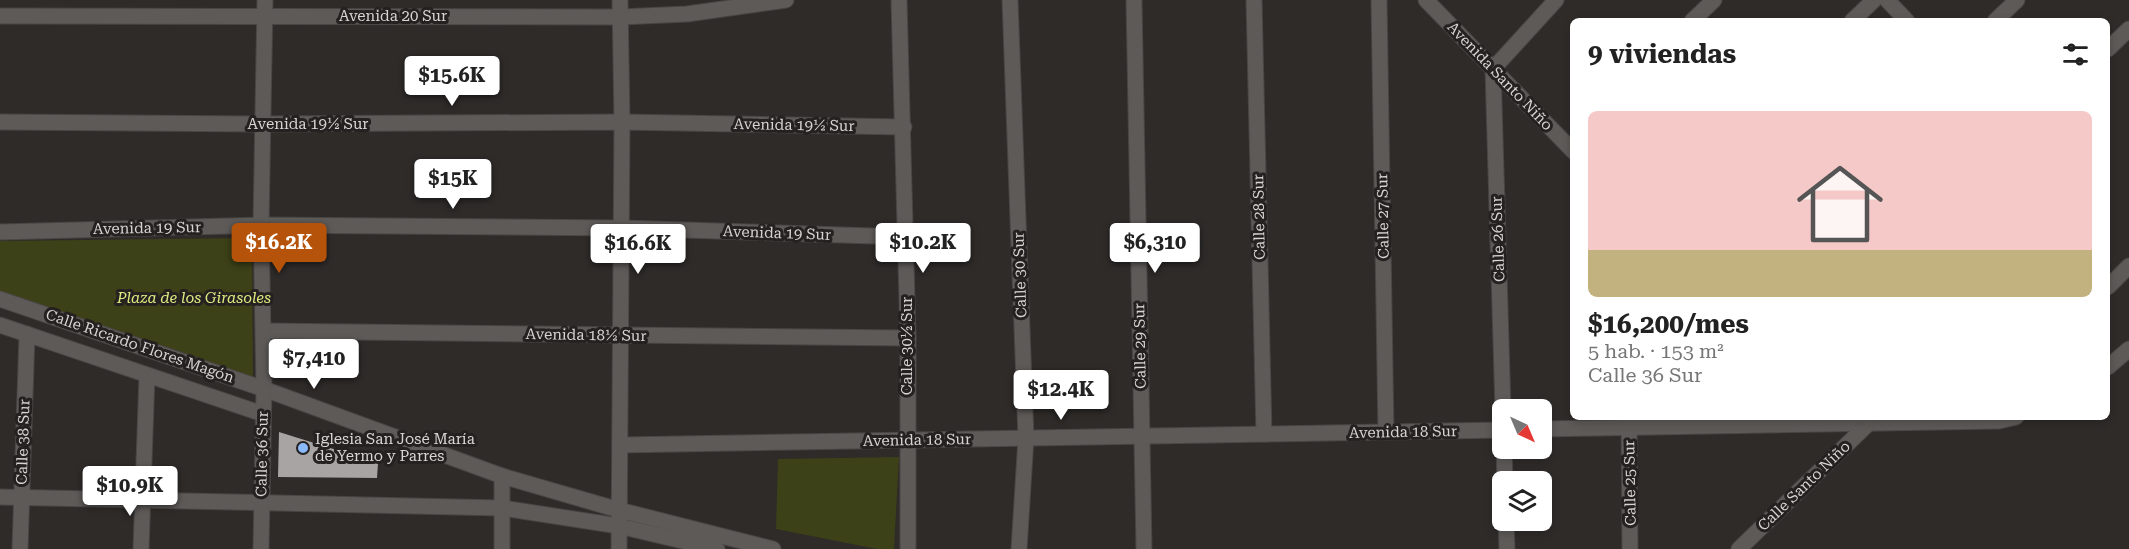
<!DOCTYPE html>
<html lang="es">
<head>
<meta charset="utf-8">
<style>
  body { margin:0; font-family:"Roboto Serif",serif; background:#f6f6f6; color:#222; height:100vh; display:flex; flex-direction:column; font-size:22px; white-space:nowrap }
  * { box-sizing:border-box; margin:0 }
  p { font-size:20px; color:#767676 }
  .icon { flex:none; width:33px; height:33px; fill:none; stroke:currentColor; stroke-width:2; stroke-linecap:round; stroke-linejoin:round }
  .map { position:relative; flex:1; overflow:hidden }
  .panel { position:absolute; left:1570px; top:18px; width:540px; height:402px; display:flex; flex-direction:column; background:#fff; border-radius:9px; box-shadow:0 3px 9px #0003 }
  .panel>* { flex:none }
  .needle { width:39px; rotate:136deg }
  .buttons { position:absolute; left:1492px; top:399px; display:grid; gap:12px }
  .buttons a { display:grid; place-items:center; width:60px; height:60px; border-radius:9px; background:#fff; box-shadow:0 3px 9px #0003; font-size:30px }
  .price { position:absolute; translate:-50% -51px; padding:0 14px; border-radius:6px; background:#fff; color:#222; font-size:20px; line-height:39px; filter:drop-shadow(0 2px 3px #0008) }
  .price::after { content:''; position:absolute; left:50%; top:36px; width:18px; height:14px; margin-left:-9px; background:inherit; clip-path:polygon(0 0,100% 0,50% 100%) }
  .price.on { background:#b45309; color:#fff }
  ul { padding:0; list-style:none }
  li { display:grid; align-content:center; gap:12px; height:318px; padding:0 18px }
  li+li { border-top:2px solid #e0e0e0 }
  li span { display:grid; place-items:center; height:186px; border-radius:9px; color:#555 }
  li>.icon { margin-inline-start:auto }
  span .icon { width:108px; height:108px; fill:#fffc; stroke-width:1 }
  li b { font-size:26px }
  h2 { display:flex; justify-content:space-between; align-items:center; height:72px; padding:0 18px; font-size:26px }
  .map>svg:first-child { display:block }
</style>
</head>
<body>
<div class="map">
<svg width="2129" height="549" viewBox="0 0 2129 549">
  <rect width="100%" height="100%" fill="#2e2b29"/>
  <!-- green -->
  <g fill="#3c4118">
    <polygon points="252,238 253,381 0,293 0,241"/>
    <polygon points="899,457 894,549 877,549 776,529 778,459"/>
  </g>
  <!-- building -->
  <polygon fill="#a8a4a4" points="279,432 378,463 377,478 278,477"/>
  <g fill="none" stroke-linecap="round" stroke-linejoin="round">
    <defs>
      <g id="minor">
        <polyline points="899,0 908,338 908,549"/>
        <polyline points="1010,0 1026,438 1019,549"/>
        <polyline points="1134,0 1144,549"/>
        <polyline points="1254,0 1264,434"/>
        <polyline points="1379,0 1386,432"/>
        <polyline points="1426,0 1574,152"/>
        <polyline points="1887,0 1907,21"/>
        <polyline points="0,16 620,17 687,14 786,0"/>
        <polyline points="1692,21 1714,0"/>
        <polyline points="1852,21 1874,0"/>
        <polyline points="1995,21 2017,0"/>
        <polyline points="2108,49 2129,29"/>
        <polyline points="0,122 262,124 622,122 904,127"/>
        <polyline points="0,232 261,225 622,228 906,237"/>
        <polyline points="2108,287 2129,266"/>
        <polyline points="0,299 264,389 502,476 619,510 773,549"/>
        <polyline points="0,325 263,414"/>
        <polyline points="264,331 908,338"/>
        <polyline points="2108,367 2129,349"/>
        <polyline points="1503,410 1493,69 1556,0"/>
        <polyline points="1629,417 1630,549"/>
        <polyline points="1542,429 1999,421 2016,417"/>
        <polyline points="620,445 1503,430"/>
        <polyline points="1504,448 1505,482"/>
        <polyline points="502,476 502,549"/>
        <polyline points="0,497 502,508 619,526 717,549"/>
        <polyline points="1506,520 1507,549"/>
        <polyline points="20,549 27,334"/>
        <polyline points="141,549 147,375"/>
        <polyline points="261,549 264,389 261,225 265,0"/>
        <polyline points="619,549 622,122 620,0"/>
        <polyline points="1739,549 1868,424"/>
      </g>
    </defs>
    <!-- minor casing -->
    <use href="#minor" stroke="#484644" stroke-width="17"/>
    <!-- minor -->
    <use href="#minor" stroke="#5d5a58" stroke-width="15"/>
  </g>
  <!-- markers -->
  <circle fill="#8abafc" stroke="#242120" stroke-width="2" cx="303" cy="448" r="6"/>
  <g text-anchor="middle" stroke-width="6" stroke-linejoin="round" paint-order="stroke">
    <!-- street labels -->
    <g font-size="15" fill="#d7d5d4" stroke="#242120">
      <text x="393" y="21">Avenida 20 Sur</text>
      <text transform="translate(1500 76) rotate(46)" y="5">Avenida Santo Niño</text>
      <text x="308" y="129">Avenida 19½ Sur</text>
      <text transform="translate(794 125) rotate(1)" y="5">Avenida 19½ Sur</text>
      <text transform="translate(1383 216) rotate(-91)" y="5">Calle 27 Sur</text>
      <text transform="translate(1259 217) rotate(-91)" y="5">Calle 28 Sur</text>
      <text transform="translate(147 228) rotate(-1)" y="5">Avenida 19 Sur</text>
      <text transform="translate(777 233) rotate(2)" y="5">Avenida 19 Sur</text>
      <text transform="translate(1498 239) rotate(-92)" y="5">Calle 26 Sur</text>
      <text transform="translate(1020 275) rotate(-92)" y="5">Calle 30 Sur</text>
      <text transform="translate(586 335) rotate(1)" y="5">Avenida 18½ Sur</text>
      <text transform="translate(140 346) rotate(19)" y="5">Calle Ricardo Flores Magón</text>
      <text transform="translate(907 346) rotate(-90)" y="5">Calle 30½ Sur</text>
      <text transform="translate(1140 346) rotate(-91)" y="5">Calle 29 Sur</text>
      <text transform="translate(1403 432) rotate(-1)" y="5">Avenida 18 Sur</text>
      <text transform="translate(917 440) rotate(-1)" y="5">Avenida 18 Sur</text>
      <text transform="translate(23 442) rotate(-88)" y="5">Calle 38 Sur</text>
      <text transform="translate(262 454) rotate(-89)" y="5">Calle 36 Sur</text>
      <text transform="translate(1630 483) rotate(-91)" y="5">Calle 25 Sur</text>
      <text transform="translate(1804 486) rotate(-44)" y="5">Calle Santo Niño</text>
    </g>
    <!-- park labels -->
    <g font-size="15" font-style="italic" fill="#ddeb81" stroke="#242120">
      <text x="194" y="303">Plaza de los Girasoles</text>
    </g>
    <!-- poi labels -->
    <g font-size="15" fill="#d7d5d4" stroke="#242120" text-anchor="start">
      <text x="315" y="444">Iglesia San José María<tspan x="315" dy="17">de Yermo y Parres</tspan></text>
    </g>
  </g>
</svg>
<div class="buttons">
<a><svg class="needle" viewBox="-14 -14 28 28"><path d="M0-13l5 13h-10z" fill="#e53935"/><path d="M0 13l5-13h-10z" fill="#767676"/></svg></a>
<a><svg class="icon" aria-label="layers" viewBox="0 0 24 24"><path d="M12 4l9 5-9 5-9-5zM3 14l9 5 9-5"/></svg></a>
</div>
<b class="price" style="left:452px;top:107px">$15.6K</b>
<b class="price" style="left:453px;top:210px">$15K</b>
<b class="price on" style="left:279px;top:274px">$16.2K</b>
<b class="price" style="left:923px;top:274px">$10.2K</b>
<b class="price" style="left:1155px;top:274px">$6,310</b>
<b class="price" style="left:638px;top:275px">$16.6K</b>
<b class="price" style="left:314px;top:390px">$7,410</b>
<b class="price" style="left:1061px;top:421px">$12.4K</b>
<b class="price" style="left:130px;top:517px">$10.9K</b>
<section class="panel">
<h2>9 viviendas<svg class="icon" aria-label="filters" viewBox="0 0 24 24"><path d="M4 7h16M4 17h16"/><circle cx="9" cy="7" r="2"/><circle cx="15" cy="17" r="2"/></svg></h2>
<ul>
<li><span style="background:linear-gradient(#f6c9c9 75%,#c2b280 0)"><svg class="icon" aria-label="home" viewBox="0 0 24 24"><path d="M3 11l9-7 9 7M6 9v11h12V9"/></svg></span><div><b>$16,200/mes</b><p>5 hab. · 153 m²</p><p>Calle 36 Sur</p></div></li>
</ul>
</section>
</div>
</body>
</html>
